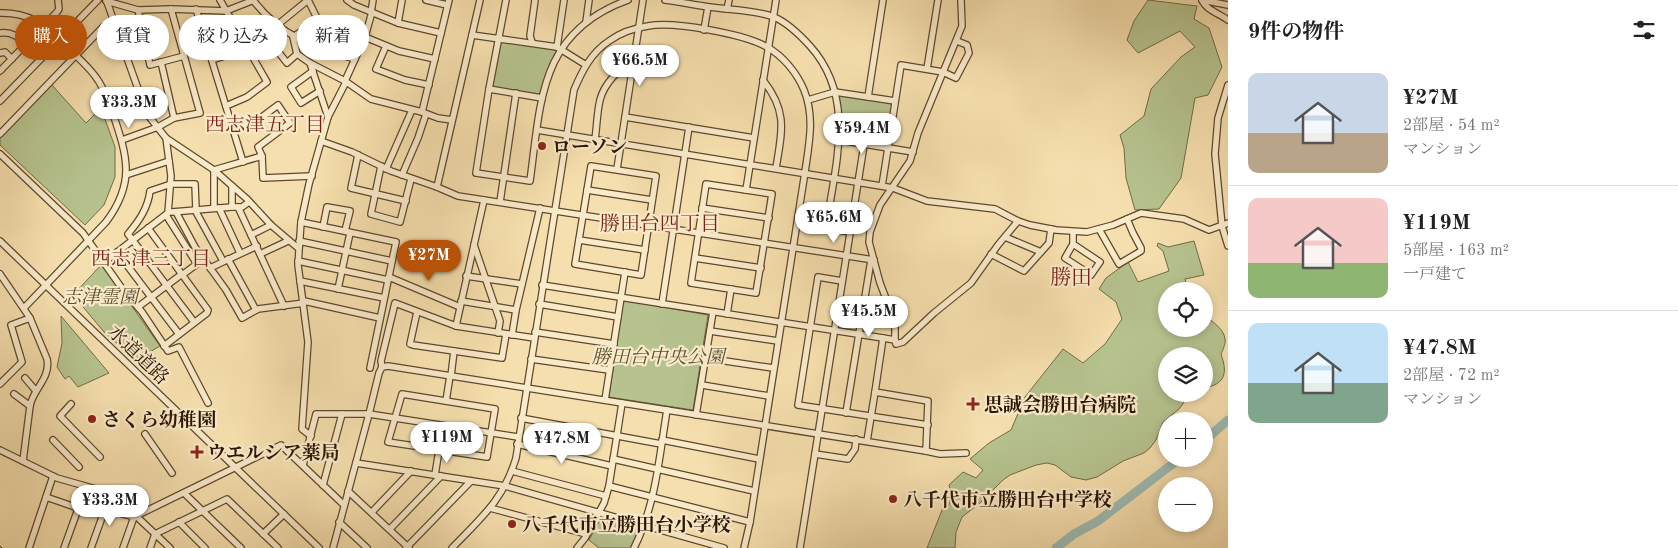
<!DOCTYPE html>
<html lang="ja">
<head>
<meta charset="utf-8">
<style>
  body { margin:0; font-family:"Old Standard TT","Noto Serif JP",serif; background:#f6f6f6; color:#222; height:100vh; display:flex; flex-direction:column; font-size:19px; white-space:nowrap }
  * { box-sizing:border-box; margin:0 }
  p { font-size:16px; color:#767676 }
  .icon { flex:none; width:28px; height:28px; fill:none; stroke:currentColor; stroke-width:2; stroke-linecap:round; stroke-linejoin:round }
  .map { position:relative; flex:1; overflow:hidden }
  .panel { display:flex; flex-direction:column; background:#fff; width:450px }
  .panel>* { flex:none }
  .guide { position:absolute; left:15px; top:15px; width:475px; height:45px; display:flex; gap:10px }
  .controls { position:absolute; left:1158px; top:282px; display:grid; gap:10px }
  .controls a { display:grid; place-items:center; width:55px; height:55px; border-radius:50%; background:#fff; box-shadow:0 2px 8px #0003; font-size:25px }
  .price { position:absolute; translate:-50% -42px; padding:0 11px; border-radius:18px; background:#fff; color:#222; font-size:16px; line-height:32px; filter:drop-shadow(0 1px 2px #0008) }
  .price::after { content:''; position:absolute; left:50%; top:30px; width:15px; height:11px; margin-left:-8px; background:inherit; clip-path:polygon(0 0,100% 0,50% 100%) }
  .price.selected { background:#b45309; color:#fff }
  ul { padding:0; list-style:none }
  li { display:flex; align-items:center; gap:15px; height:125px; padding:0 20px }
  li+li { border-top:1px solid #e0e0e0 }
  li span { display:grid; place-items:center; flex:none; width:140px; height:100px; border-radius:10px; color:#555 }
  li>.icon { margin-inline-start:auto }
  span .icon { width:60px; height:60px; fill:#fffc; stroke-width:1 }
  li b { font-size:21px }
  h2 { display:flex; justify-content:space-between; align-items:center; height:60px; padding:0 20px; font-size:21px }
  .chip { padding:0 18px; border-radius:22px; background:#fff; box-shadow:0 2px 8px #0003; font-size:18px; line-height:45px }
  .chip.selected { background:#b45309; color:#fff }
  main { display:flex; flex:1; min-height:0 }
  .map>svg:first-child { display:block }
</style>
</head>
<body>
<main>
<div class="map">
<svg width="1228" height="548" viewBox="0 0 1228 548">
  <rect width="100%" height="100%" fill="#f6dfae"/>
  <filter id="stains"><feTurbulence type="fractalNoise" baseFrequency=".004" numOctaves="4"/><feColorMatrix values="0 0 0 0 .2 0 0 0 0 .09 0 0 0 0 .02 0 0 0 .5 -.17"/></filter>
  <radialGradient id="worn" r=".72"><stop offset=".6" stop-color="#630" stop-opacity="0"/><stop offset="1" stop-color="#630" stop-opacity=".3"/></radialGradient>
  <!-- green -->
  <g fill="#b6c38f" stroke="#716c48">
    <polygon points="1148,0 1197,6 1194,19 1209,28 1222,67 1208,95 1195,98 1181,178 1159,209 1135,210 1126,178 1124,148 1120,135 1144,116 1151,89 1181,57 1195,47 1180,31 1138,53 1127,40 1134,21"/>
    <polygon points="499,41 555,48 559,51 545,76 542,96 492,87"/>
    <polygon points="52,85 86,123 101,108 115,147 115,177 104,205 85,225 0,145 0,137"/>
    <polygon points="837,94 893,103 886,146 840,139 842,121"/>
    <path d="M 1194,241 L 1204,275 L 1185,279 L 1188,291 L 1166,291 L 1166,329 L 1204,329 L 1204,315 C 1211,321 1224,328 1225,339 C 1226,343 1223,350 1221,354 C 1228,374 1225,384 1204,388 L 1204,356 L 1166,356 L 1166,394 L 1190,394 L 1179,409 L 1163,422 L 1156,440 L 1150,448 L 1144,453 L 1123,461 L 1097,477 L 1086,480 L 1071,477 L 1055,465 L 1047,463 L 1036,465 L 1010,475 L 1003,480 L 980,503 L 962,517 L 956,532 L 955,548 L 927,548 L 944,505 L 949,505 L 951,493 L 949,485 L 963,472 L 976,478 L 983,470 L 970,459 L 989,443 L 1011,430 L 1025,397 L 1063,349 L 1083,363 L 1105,344 L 1122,319 L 1116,302 L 1099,289 L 1106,278 L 1128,262 L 1138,282 L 1169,271 L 1163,251 L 1157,246 L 1158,243 L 1168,247 Z"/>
    <polygon points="102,264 160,346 136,360 104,332 73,295"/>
    <polygon points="623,300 708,315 693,410 609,397"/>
    <polygon points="61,316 109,373 78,387 69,376 65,379 57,367 62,343"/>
    <polygon points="602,516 643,526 632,548 599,548 589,540"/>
  </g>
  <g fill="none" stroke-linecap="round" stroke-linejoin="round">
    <!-- river -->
    <g stroke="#9ebbb2" stroke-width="9">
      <polyline points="1204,441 1228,420"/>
      <polyline points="1056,548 1074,534 1098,521 1179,459"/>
    </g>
    <defs>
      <g id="minor">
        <polyline points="220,0 267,82 247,97 226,106"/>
        <path d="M 253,0 C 280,36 313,47 355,59"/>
        <polyline points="308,0 318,20 293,37 297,54 310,63 328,117"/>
        <polyline points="347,0 354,5 398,23 441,33"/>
        <polyline points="426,0 447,5"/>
        <path d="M 506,0 L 489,89 L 476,173 L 530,181 C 541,101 539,32 628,0"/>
        <path d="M 665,0 C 680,2 695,5 710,7 C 730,10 756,10 774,17 C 788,23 800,35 810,46 C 857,98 835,165 826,228 L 850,232"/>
        <path d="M 1202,0 C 1206,10 1220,14 1228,20"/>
        <polyline points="1202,0 1228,5"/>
        <polyline points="106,1 138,10 171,9 226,11 254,0"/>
        <polyline points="107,2 147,114 166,138 214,170 247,199 271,225 298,248"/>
        <polyline points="196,9 243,162"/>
        <polyline points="727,9 729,0"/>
        <polyline points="138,10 150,65 184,56"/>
        <polyline points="371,12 373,0"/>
        <path d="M 0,13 C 31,12 44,26 66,46 C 76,56 87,65 95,76 C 104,87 108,101 113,114 C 128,158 135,183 106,222 L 24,308"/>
        <polyline points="586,22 589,0"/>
        <polyline points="398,23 402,0"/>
        <polyline points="704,30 708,7"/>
        <path d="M 0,33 C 12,31 18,37 26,45"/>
        <polyline points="472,35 557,47 586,65"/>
        <polyline points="365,37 399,51 435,59"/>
        <polyline points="532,42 530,36 535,0"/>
        <polyline points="386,46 376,69 405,80 429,85"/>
        <polyline points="557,47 564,0"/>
        <polyline points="0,53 5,52 12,59"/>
        <polyline points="297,54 287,63 265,35 308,0"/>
        <polyline points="212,60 247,49"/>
        <polyline points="161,62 174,118"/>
        <polyline points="310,63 345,81 371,99 422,112 438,118 452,120"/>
        <polyline points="927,69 938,0"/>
        <polyline points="0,71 57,12 59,9 58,0"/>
        <polyline points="313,71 291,87 301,103 320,91"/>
        <path d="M 763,80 C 788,112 782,131 776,168"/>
        <polyline points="345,81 365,37 372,12"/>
        <polyline points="1228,85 1218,118 1215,154 1222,226 1228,246"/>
        <polyline points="489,89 542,98"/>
        <polyline points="868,97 883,0"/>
        <polyline points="808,100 835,92 895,101"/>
        <polyline points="0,101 98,0"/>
        <polyline points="422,112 449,0"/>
        <polyline points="625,117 754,138"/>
        <polyline points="232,128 258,120 278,105 290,123 258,147 262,156 263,178 312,176"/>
        <polyline points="537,130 893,188 927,201 995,209 1018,221 1030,225 1056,230 1087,232 1113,225 1141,213 1184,219 1209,230 1228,223"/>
        <polyline points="0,134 103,27 113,21"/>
        <path d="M 595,139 C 597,126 597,112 600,100 C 604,84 619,68 633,62"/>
        <polyline points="122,140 158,127 174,118 200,113 171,9"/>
        <polyline points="839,140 913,152"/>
        <polyline points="321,141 352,152 391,171 437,187 458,196 874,260"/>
        <polyline points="0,154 83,233 121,287 142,312 168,351 179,347 208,403"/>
        <polyline points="358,155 351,188 406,201"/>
        <polyline points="381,166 371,214 400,222 411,179"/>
        <polygon points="591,166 656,176 641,275 575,264"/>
        <polyline points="386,169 412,110"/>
        <polyline points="617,169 643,0"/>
        <polyline points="126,175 169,161"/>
        <polyline points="402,175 418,138 426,114"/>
        <polygon points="706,184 772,194 756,293 691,283"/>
        <polyline points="232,186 232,207"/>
        <polyline points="882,186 901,65 943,72 956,78 969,53 967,45 957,41"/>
        <polyline points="437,187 480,0"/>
        <polyline points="587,190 652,200"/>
        <polyline points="746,190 776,0"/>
        <polyline points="500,202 516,93"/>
        <polyline points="238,207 284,306"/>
        <polyline points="214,208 214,170 262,156"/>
        <polyline points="219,208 240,253"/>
        <polyline points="702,208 769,218"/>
        <polyline points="195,210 223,261"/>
        <polyline points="172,212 232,207 242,207 249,202"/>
        <polyline points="176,212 195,247 226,290 242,318 258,309 304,303"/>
        <polyline points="166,215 197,264 182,275"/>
        <polyline points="301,222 396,242 370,368"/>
        <polyline points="323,227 327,207 350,211 345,231"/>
        <polyline points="148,228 208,310 207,313 164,346"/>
        <polyline points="1099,229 1119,264 1141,251 1141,248 1133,233 1127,219"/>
        <polyline points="251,235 271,225"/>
        <polyline points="1005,237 1041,252"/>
        <polyline points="579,240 645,250"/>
        <polyline points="0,241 319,548"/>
        <polyline points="299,241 392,261"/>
        <polyline points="1073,244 1100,262 1091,275 1065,258 1073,244 1073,232"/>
        <polyline points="474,245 500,321 498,333"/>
        <polyline points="117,252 179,334"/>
        <polyline points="260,254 288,241"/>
        <polyline points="991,254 1024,271 1049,243 1051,229"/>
        <polyline points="695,258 761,268"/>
        <polyline points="228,259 256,310"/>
        <polyline points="298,261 388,280"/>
        <polyline points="103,263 168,213 171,176 166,138"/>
        <polyline points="210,268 257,246"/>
        <path d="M 0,274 L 30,318 L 47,359 C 51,378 33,389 30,406"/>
        <polyline points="466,276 522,284"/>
        <polyline points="389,277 460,307"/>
        <polyline points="300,281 384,298"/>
        <polyline points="842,281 818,277 798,405 928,425"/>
        <polyline points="542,285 883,338 895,340 896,344 903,342 934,313 971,283 998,245 1018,221"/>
        <polyline points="338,289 350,233"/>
        <polyline points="304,301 380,318"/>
        <polyline points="461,301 516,310"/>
        <polyline points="539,304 618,317"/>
        <polyline points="662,304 689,127"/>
        <polyline points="138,307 182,274"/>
        <polyline points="417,312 410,344 413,345 502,358 506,334"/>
        <polyline points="727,314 731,289"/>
        <path d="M 194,322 L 128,234 C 139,221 148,208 150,191 L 171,184 L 195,184 L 196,210"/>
        <polyline points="456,326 484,200"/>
        <polyline points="710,331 778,341"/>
        <polyline points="535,332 614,344"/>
        <polyline points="512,335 516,310 540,208"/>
        <polyline points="895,340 895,322 880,283 869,242 870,232 880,205 910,161 918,133 962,26 961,0"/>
        <polyline points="705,358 773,368"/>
        <polyline points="531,359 609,370"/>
        <polyline points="382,367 381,361 395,303 456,326 534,338"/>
        <polyline points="451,376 454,351"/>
        <polyline points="25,378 36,391"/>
        <polyline points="0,384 22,362 11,325 30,318"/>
        <polyline points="702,385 769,396"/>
        <polyline points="14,394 30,406 23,461"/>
        <polygon points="402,394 495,409 487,457 388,442"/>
        <polyline points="605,400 625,272"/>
        <polyline points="446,401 450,376"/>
        <polyline points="71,404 60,416 100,457"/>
        <polyline points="846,413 871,260"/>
        <polyline points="696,415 713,312"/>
        <polyline points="521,418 661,444"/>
        <polyline points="145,434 172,473"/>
        <polyline points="311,436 302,429 308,342 298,265 301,222 309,184 328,117 346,82"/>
        <polyline points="53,440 79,467"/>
        <polyline points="662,440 759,459"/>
        <polyline points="867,441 875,392"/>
        <polyline points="517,444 612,466"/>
        <polyline points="0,450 57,478 138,501 147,510"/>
        <polyline points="926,451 940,454 966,453"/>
        <polyline points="815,454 848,459 855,449 856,439"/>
        <polyline points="613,459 754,491"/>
        <polyline points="356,463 505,486 724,548"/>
        <polyline points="303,465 316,414 369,414 518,437"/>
        <polyline points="512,471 606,496"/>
        <polyline points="435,475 439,450"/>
        <polyline points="323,485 342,414"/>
        <polyline points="609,486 750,522"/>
        <polyline points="348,491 409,548"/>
        <polyline points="184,493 241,548"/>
        <polyline points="46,497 78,508"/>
        <polyline points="490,508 586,534"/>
        <polyline points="372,512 411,471"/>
        <polyline points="136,516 170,548"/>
        <polyline points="179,522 205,548"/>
        <polyline points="339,522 367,548"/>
        <polyline points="390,529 441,476"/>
        <polyline points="263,534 284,514"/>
        <polyline points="29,548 53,476"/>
        <polyline points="64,548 86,487"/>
        <polyline points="91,548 105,509 134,517"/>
        <polyline points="123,548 134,517 281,445 344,505"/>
        <polyline points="150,548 155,534 227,499 278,548"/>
        <polyline points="333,548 369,414 379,373 382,367 388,366 926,451 928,401 875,392 883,338"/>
        <polyline points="406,548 471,481"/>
        <path d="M 452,548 C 481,518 504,499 516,458 L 574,90 C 582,71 591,53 609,41 C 620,33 634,28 648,26 C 674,21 744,34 767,47 C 783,56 797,73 804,90 C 815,117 809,144 805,172 L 750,522 L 744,548"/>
        <polyline points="577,548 585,538 604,503 609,486 622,403"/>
        <path d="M 634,548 C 656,504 659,458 667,410"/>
        <polyline points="800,548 864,145"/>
      </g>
    </defs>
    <!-- minor casing -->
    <use href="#minor" stroke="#5e482c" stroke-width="8"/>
    <!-- minor -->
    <use href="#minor" stroke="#f9eaca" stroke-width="5.5"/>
    <!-- rail -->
    <polyline stroke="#2c1500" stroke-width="1" stroke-dasharray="9 9" stroke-linecap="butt" points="0,546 2,548"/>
  </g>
  <!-- markers -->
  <g fill="#8f2418" stroke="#f9eaca" stroke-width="2">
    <circle cx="542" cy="146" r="5"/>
    <path d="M970.5 396.5h5v5h5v5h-5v5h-5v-5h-5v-5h5z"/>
    <circle cx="92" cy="419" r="5"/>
    <path d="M194.5 444.5h5v5h5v5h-5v5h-5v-5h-5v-5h5z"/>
    <circle cx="893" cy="499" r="5"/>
    <circle cx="512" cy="524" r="5"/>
  </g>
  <g text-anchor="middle" stroke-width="4.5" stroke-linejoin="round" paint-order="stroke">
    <!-- poi labels -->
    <g font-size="19" font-weight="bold" fill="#2c1500" stroke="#f9eaca" text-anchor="start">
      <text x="552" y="153">ローソン</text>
      <text x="984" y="411">思誠会勝田台病院</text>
      <text x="102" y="426">さくら幼稚園</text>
      <text x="207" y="459">ウエルシア薬局</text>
      <text x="903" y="506">八千代市立勝田台中学校</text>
      <text x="522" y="531">八千代市立勝田台小学校</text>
    </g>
    <!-- park labels -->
    <g font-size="19" font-style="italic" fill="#5c5232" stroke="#f9eaca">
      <text x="100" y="303">志津霊園</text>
      <text x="658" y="363">勝田台中央公園</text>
    </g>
    <!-- street labels -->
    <g font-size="19" fill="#2c1500" stroke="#f9eaca">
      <text transform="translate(139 354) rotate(44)" y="7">水道道路</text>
    </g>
    <!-- neighbourhood labels -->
    <g font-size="20" fill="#7a1f14" stroke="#f9eaca">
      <text x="265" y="131">西志津五丁目</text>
      <text x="660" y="230">勝田台四丁目</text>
      <text x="151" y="265">西志津三丁目</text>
    </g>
    <!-- quarter labels -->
    <g font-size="21" fill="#7a1f14" stroke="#f9eaca">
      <text x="1071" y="284">勝田</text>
    </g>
  </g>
  <rect width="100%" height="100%" filter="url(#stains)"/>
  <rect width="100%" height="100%" fill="url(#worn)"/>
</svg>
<div class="controls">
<a><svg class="icon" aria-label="locate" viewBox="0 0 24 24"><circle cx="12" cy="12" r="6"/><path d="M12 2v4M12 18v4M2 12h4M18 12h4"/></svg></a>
<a><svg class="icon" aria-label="layers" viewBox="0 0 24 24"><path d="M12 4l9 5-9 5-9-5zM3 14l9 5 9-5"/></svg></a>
<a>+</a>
<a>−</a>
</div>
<b class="price" style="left:640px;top:87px">¥66.5M</b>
<b class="price" style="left:129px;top:129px">¥33.3M</b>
<b class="price" style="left:862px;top:155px">¥59.4M</b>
<b class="price" style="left:834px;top:244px">¥65.6M</b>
<b class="price selected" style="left:429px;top:282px">¥27M</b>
<b class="price" style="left:869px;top:338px">¥45.5M</b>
<b class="price" style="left:447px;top:464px">¥119M</b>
<b class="price" style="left:562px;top:465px">¥47.8M</b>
<b class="price" style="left:110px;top:527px">¥33.3M</b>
<div class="guide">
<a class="chip selected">購入</a>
<a class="chip">賃貸</a>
<a class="chip">絞り込み</a>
<a class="chip">新着</a>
</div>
</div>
<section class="panel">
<h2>9件の物件<svg class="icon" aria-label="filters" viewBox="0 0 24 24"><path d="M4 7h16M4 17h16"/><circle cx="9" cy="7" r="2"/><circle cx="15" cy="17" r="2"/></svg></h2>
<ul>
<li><span style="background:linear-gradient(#c9d6e8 60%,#b9a48a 0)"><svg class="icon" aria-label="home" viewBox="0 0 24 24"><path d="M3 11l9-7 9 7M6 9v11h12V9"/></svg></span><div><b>¥27M</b><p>2部屋 · 54 m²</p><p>マンション</p></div></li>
<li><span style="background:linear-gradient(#f6c9c9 65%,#8fb573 0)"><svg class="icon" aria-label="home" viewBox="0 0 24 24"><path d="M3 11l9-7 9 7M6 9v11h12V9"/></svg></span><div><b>¥119M</b><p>5部屋 · 163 m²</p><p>一戸建て</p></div></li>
<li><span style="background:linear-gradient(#bfe0f5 60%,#7fa58c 0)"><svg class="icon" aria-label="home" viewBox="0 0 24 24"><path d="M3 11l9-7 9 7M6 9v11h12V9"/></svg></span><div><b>¥47.8M</b><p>2部屋 · 72 m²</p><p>マンション</p></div></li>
</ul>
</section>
</main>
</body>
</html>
